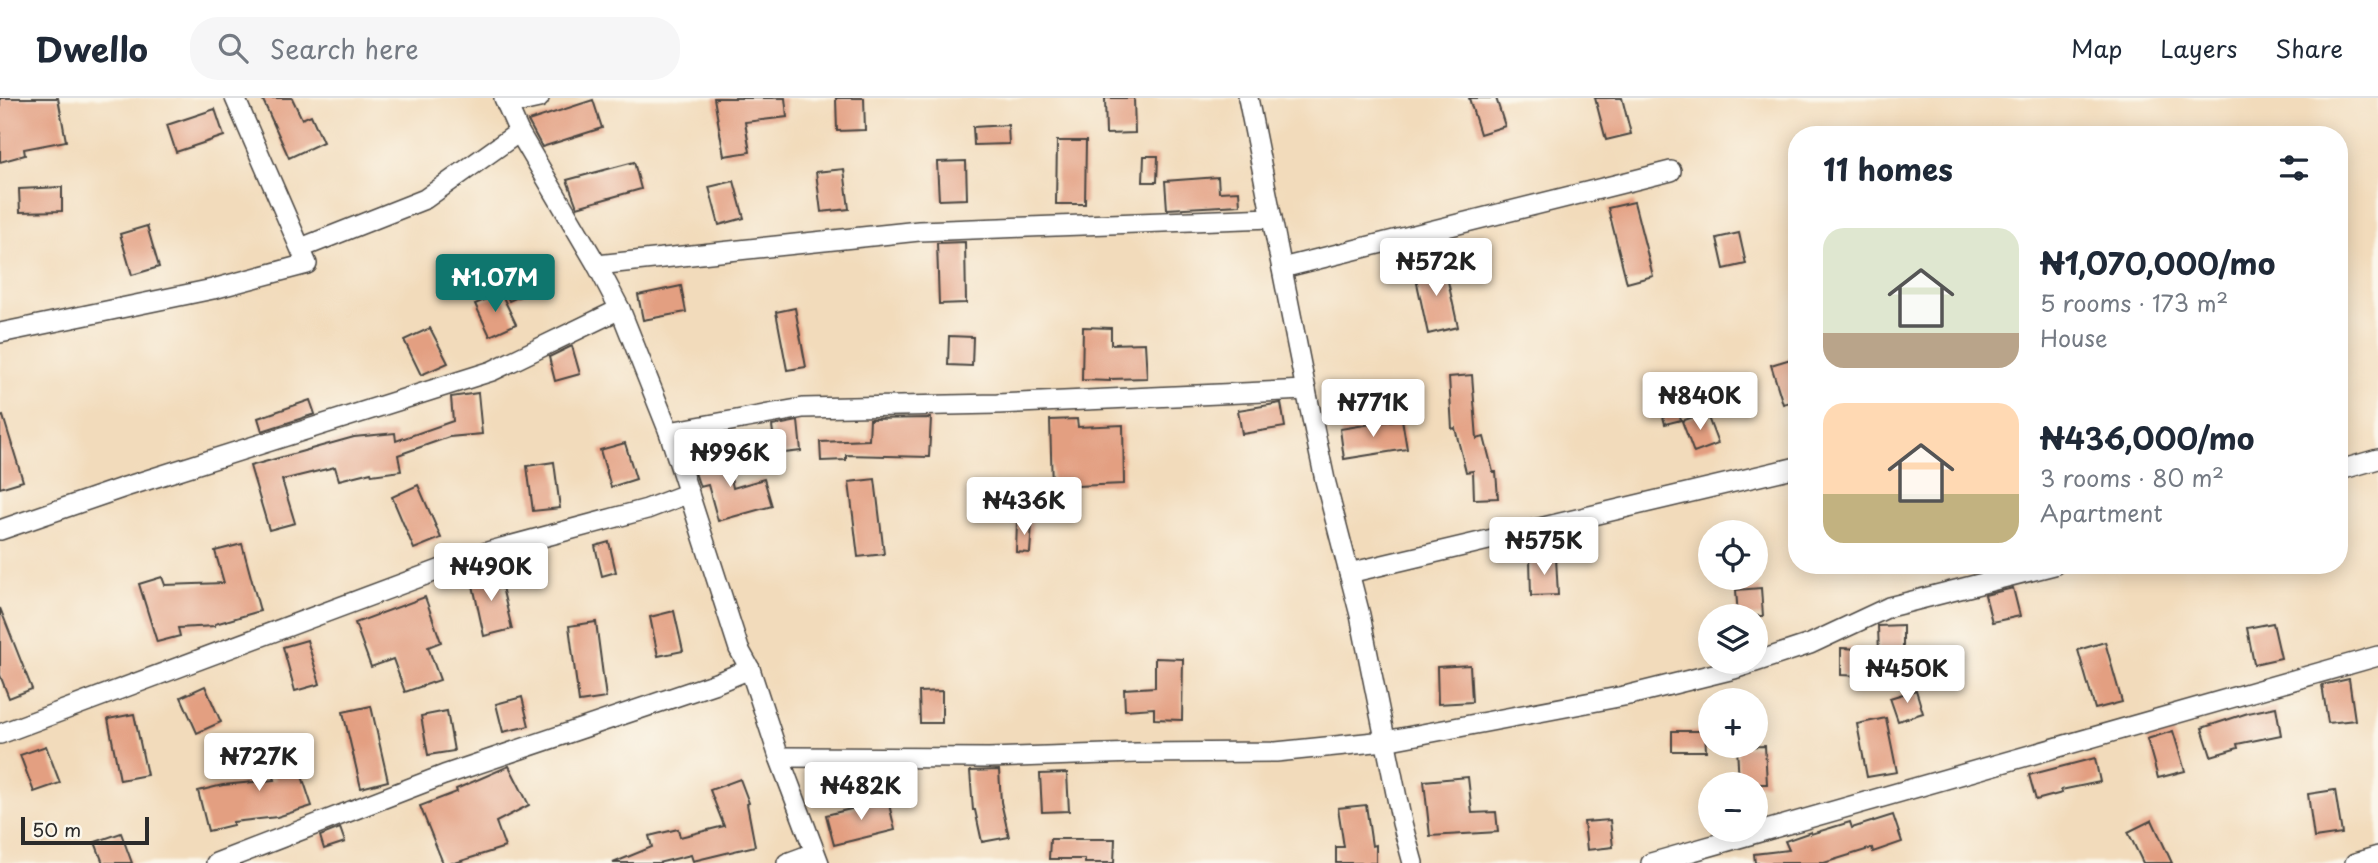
<!DOCTYPE html>
<html lang="en">
<head>
<meta charset="utf-8">
<style>
  body { margin:0; font-family:"Playpen Sans",sans-serif; background:#f6f6f7; color:#1f2937; height:100vh; display:flex; flex-direction:column; font-size:26px; white-space:nowrap }
  * { box-sizing:border-box; margin:0 }
  p { font-size:23px; color:#747a83 }
  .icon { flex:none; width:38px; height:38px; fill:none; stroke:currentColor; stroke-width:2; stroke-linecap:round; stroke-linejoin:round }
  .map { position:relative; flex:1; overflow:hidden }
  .panel { position:absolute; left:1788px; top:28px; width:560px; height:448px; display:flex; flex-direction:column; background:#fff; border-radius:28px; box-shadow:0 4px 18px #0003 }
  .panel>* { flex:none }
  .buttons { position:absolute; left:1698px; top:422px; display:grid; gap:14px }
  .buttons a { display:grid; place-items:center; width:70px; height:70px; border-radius:50%; background:#fff; box-shadow:0 4px 18px #0003; font-size:35px }
  .scale { position:absolute; left:21px; bottom:18px; width:128px; box-sizing:border-box; padding-left:7px; border:4px solid #2b2b2b; border-top:0; font-size:19px; line-height:24px; white-space:nowrap; color:#2b2b2b; -webkit-text-stroke:5px #fbf7ec; paint-order:stroke }
  .price { position:absolute; translate:-50% -60px; padding:0 16px; border-radius:7px; background:#fff; color:#222; font-size:23px; line-height:46px; filter:drop-shadow(0 2px 4px #0008) }
  .price::after { content:''; position:absolute; left:50%; top:42px; width:21px; height:16px; margin-left:-10px; background:inherit; clip-path:polygon(0 0,100% 0,50% 100%) }
  .price.current { background:#0f766e; color:#fff }
  ul { padding:0; list-style:none }
  li { display:flex; align-items:center; gap:21px; height:175px; padding:0 35px }
  li span { display:grid; place-items:center; flex:none; width:196px; height:140px; border-radius:21px; color:#555 }
  li>.icon { margin-inline-start:auto }
  span .icon { width:84px; height:84px; fill:#fffc; stroke-width:1 }
  li b { font-size:30px }
  h2 { display:flex; justify-content:space-between; align-items:center; height:84px; padding:0 35px; font-size:30px }
  header { display:flex; align-items:center; gap:42px; box-sizing:border-box; height:98px; padding:0 35px; background:#fff; border-bottom:2px solid #e0e1e3 }
  header strong { font-size:33px }
  nav { display:flex; gap:38px; margin-inline-start:auto; font-size:24px }
  .search { width:490px; height:63px; background:#f6f6f7; display:flex; align-items:center; gap:18px; box-sizing:border-box; padding:0 24px; border-radius:28px; color:#747a83; font-size:26px }
  .map>svg:first-child { display:block }
</style>
</head>
<body>
<header>
<strong>Dwello</strong>
<div class="search"><svg class="icon" aria-label="search" viewBox="0 0 24 24"><circle cx="10" cy="10" r="6"/><path d="M15 15l6 6"/></svg>Search here</div>
<nav><a>Map</a><a>Layers</a><a>Share</a></nav>
</header>
<div class="map">
<svg width="2378" height="765" viewBox="0 0 2378 765">
  <rect width="100%" height="100%" fill="#fbf7ec"/>
  <filter id="ink" filterUnits="userSpaceOnUse"><feTurbulence type="fractalNoise" baseFrequency=".0143" numOctaves="2"/><feDisplacementMap in="SourceGraphic" scale="14" xChannelSelector="R" yChannelSelector="G"/><feConvolveMatrix kernelMatrix="1 2 1 2 8 2 1 2 1" color-interpolation-filters="sRGB"/></filter>
  <filter id="wash" filterUnits="userSpaceOnUse"><feTurbulence type="fractalNoise" baseFrequency=".00686" numOctaves="4" result="noise"/><feDisplacementMap in="SourceGraphic" scale="28" xChannelSelector="R" yChannelSelector="G"/><feGaussianBlur stdDeviation="1.57" result="paint"/><feColorMatrix in="noise" values="0 0 0 0 0 0 0 0 0 0 0 0 0 0 0 0 0 1.4 0 .05"/><feComposite in="paint" operator="in"/></filter>
  <g filter="url(#wash)">
    <rect width="100%" height="100%" fill="#f2dbbb"/>
    <g id="blocks">
      <!-- building -->
      <g fill="#e39f81">
        <polygon points="0,0 58,0 66,43 24,51 25,57 0,64"/>
        <polygon points="262,0 292,0 302,21 311,17 323,44 289,60"/>
        <polygon points="714,0 785,0 787,19 745,24 750,54 724,58"/>
        <polygon points="836,0 864,0 865,32 837,33"/>
        <polygon points="1105,0 1134,0 1135,35 1106,36"/>
        <polygon points="1469,0 1496,0 1505,28 1480,36"/>
        <polygon points="1595,0 1622,0 1631,36 1606,42"/>
        <polygon points="593,2 602,30 542,49 528,23"/>
        <polygon points="215,11 224,38 176,54 167,27"/>
        <polygon points="1008,27 1009,46 974,47 973,29"/>
        <polygon points="1057,43 1086,43 1085,106 1056,106"/>
        <polygon points="1144,58 1158,58 1157,84 1143,84"/>
        <polygon points="966,63 967,101 939,102 937,64"/>
        <polygon points="634,64 641,91 577,109 567,82"/>
        <polygon points="844,71 849,111 821,114 816,74"/>
        <polygon points="1218,79 1219,94 1239,93 1240,107 1167,111 1165,83"/>
        <polygon points="734,83 744,120 719,127 709,89"/>
        <polygon points="62,89 62,113 20,114 19,91"/>
        <polygon points="1634,104 1653,178 1627,185 1608,110"/>
        <polygon points="147,128 159,169 132,177 120,136"/>
        <polygon points="1739,135 1746,166 1724,171 1717,140"/>
        <polygon points="965,144 966,205 939,206 937,145"/>
        <polygon points="1444,165 1458,229 1428,236 1414,171"/>
        <polygon points="526,169 536,191 509,203 499,181"/>
        <polygon points="681,188 686,214 643,222 638,197"/>
        <polygon points="501,195 516,226 490,238 475,206"/>
        <polygon points="795,210 806,269 787,272 776,214"/>
        <polygon points="1083,229 1111,230 1111,246 1145,245 1147,280 1110,281 1110,283 1082,282"/>
        <polygon points="430,230 448,265 421,277 404,242"/>
        <polygon points="949,238 973,239 972,268 948,267"/>
        <polygon points="572,248 580,276 555,283 549,259"/>
        <polygon points="1797,259 1797,302 1783,306 1771,267"/>
        <polygon points="1472,277 1477,341 1484,339 1493,374 1496,374 1498,400 1474,401 1473,373 1466,374 1455,330 1452,331 1449,279"/>
        <polygon points="478,295 482,336 449,339 398,357 401,373 372,377 371,374 339,382 335,369 282,382 295,425 269,432 250,368 354,339 395,335 396,343 453,323 451,299"/>
        <polygon points="1674,296 1681,322 1665,326 1658,300"/>
        <polygon points="310,302 315,316 262,333 258,320"/>
        <polygon points="1281,305 1285,329 1242,336 1238,312"/>
        <polygon points="1706,314 1718,346 1694,355 1682,323"/>
        <polygon points="3,318 23,383 0,390 0,319"/>
        <polygon points="931,320 929,359 846,357 846,362 821,363 820,344 869,342 870,321"/>
        <polygon points="1077,321 1078,329 1123,327 1124,386 1052,389 1050,322"/>
        <polygon points="1402,321 1407,351 1344,361 1340,331"/>
        <polygon points="798,323 801,353 776,356 772,328"/>
        <polygon points="625,345 636,381 611,389 600,352"/>
        <polygon points="726,356 733,390 764,381 772,408 718,423 708,387 700,389 691,363"/>
        <polygon points="554,364 560,410 533,413 527,368"/>
        <polygon points="875,381 884,456 858,459 849,384"/>
        <polygon points="418,387 441,440 414,451 392,399"/>
        <polygon points="1017,424 1032,425 1030,455 1016,454"/>
        <polygon points="609,444 616,474 602,478 595,448"/>
        <polygon points="242,446 260,513 215,526 215,528 178,530 180,538 157,544 139,486 162,479 165,487 224,485 215,453"/>
        <polygon points="1556,460 1558,497 1531,498 1530,461"/>
        <polygon points="498,472 512,531 484,538 471,478"/>
        <polygon points="1761,490 1763,518 1738,518 1736,492"/>
        <polygon points="2013,490 2020,518 1992,524 1985,497"/>
        <polygon points="425,499 441,544 428,549 440,582 405,594 393,561 371,569 355,525"/>
        <polygon points="0,510 32,591 9,600 0,577"/>
        <polygon points="674,513 683,553 658,558 650,519"/>
        <polygon points="596,524 606,600 579,604 569,528"/>
        <polygon points="2273,525 2281,560 2254,566 2247,530"/>
        <polygon points="1903,527 1903,555 1879,556 1878,528"/>
        <polygon points="307,542 320,586 295,593 283,549"/>
        <polygon points="2105,544 2122,604 2095,611 2078,552"/>
        <polygon points="1841,550 1862,551 1862,578 1841,577"/>
        <polygon points="1155,560 1183,561 1182,622 1154,621 1154,610 1125,612 1124,591 1155,589"/>
        <polygon points="1470,567 1472,604 1438,606 1437,569"/>
        <polygon points="2349,581 2355,622 2328,625 2322,587"/>
        <polygon points="205,588 221,624 197,635 181,599"/>
        <polygon points="1916,592 1923,615 1898,623 1890,600"/>
        <polygon points="942,593 942,625 920,625 919,594"/>
        <polygon points="522,599 529,628 503,634 496,606"/>
        <polygon points="371,608 388,683 361,690 343,614"/>
        <polygon points="2276,609 2281,637 2237,646 2238,650 2211,658 2202,630 2248,615"/>
        <polygon points="447,613 454,653 428,657 421,618"/>
        <polygon points="134,616 147,677 120,682 108,621"/>
        <polygon points="1886,620 1897,674 1867,679 1857,626"/>
        <polygon points="1672,633 1705,633 1706,653 1672,653"/>
        <polygon points="2173,633 2185,673 2158,680 2147,641"/>
        <polygon points="290,642 312,708 277,719 233,724 233,727 208,733 198,693 223,687 275,682 264,650"/>
        <polygon points="46,648 60,685 34,694 20,657"/>
        <polygon points="1765,648 1767,686 1739,686 1737,649"/>
        <polygon points="2095,660 2100,684 2061,692 2062,695 2036,702 2029,677"/>
        <polygon points="509,668 529,707 496,724 505,749 455,765 443,765 420,708 457,694 456,691"/>
        <polygon points="999,672 1001,704 1009,739 982,744 975,712 973,712 970,673"/>
        <polygon points="1067,675 1069,713 1042,714 1040,676"/>
        <polygon points="1468,679 1472,715 1496,714 1498,734 1430,738 1424,683"/>
        <polygon points="740,681 749,705 747,706 755,748 693,763 691,757 658,765 613,765 652,749 649,738 678,731 680,739 724,728 710,692"/>
        <polygon points="2335,692 2342,736 2314,740 2308,696"/>
        <polygon points="888,702 895,732 834,747 826,717"/>
        <polygon points="1366,707 1372,748 1376,747 1376,765 1336,765 1336,749 1344,749 1338,710"/>
        <polygon points="1893,717 1902,744 1873,754 1872,750 1824,765 1755,765 1754,756 1789,752 1785,743 1811,734 1811,736 1850,724 1852,730"/>
        <polygon points="1610,722 1613,749 1587,752 1584,724"/>
        <polygon points="2152,722 2172,765 2143,765 2128,734"/>
        <polygon points="340,730 345,744 324,751 320,738"/>
        <polygon points="121,735 132,765 103,765 95,744"/>
        <polygon points="1050,741 1115,741 1114,765 1085,765 1085,761 1049,761"/>
      </g>
    </g>
  </g>
  <g filter="url(#ink)">
    <use href="#blocks" fill-opacity="0" stroke="#494541" stroke-width="2"/>
    <g fill="none" stroke-linecap="round" stroke-linejoin="round">
      <defs>
        <g id="street">
          <polyline points="1248,0 1306,292 1325,382 1360,517 1402,725 1413,765"/>
          <polyline points="507,7 539,0"/>
          <polyline points="301,150 425,101 519,34"/>
          <polyline points="597,167 919,133 1272,120"/>
          <polyline points="1282,170 1671,73"/>
          <polyline points="0,235 213,191 307,166 235,0"/>
          <polyline points="669,334 803,310 997,306 1306,292"/>
          <polyline points="2340,372 2378,361"/>
          <polyline points="0,432 125,389 492,273 620,211"/>
          <polyline points="1349,475 1797,369"/>
          <polyline points="750,571 779,659 819,765"/>
          <polyline points="0,636 487,454 647,411 689,395"/>
          <polyline points="779,659 989,660 1137,655 1276,654 1385,643 1629,597 1734,571 1810,546 1889,509 2054,467"/>
          <polyline points="216,765 444,677 716,585 750,571 739,551 669,334 620,211 597,167 519,34 504,0"/>
          <polyline points="787,765 814,755"/>
          <polyline points="1651,765 2378,558"/>
          <polyline points="2355,765 2378,758"/>
        </g>
      </defs>
      <!-- street casing -->
      <use href="#street" stroke="#494541" stroke-width="22"/>
      <!-- street -->
      <use href="#street" stroke="#fff" stroke-width="19"/>
    </g>
  </g>
</svg>
<div class="buttons">
<a><svg class="icon" aria-label="locate" viewBox="0 0 24 24"><circle cx="12" cy="12" r="6"/><path d="M12 2v4M12 18v4M2 12h4M18 12h4"/></svg></a>
<a><svg class="icon" aria-label="layers" viewBox="0 0 24 24"><path d="M12 4l9 5-9 5-9-5zM3 14l9 5 9-5"/></svg></a>
<a>+</a>
<a>−</a>
</div>
<div class="scale">50 m</div>
<b class="price" style="left:1436px;top:200px">₦572K</b>
<b class="price current" style="left:495px;top:216px">₦1.07M</b>
<b class="price" style="left:1700px;top:334px">₦840K</b>
<b class="price" style="left:1373px;top:341px">₦771K</b>
<b class="price" style="left:730px;top:391px">₦996K</b>
<b class="price" style="left:1024px;top:439px">₦436K</b>
<b class="price" style="left:1544px;top:479px">₦575K</b>
<b class="price" style="left:491px;top:505px">₦490K</b>
<b class="price" style="left:1907px;top:607px">₦450K</b>
<b class="price" style="left:259px;top:695px">₦727K</b>
<b class="price" style="left:861px;top:724px">₦482K</b>
<section class="panel">
<h2>11 homes<svg class="icon" aria-label="filters" viewBox="0 0 24 24"><path d="M4 7h16M4 17h16"/><circle cx="9" cy="7" r="2"/><circle cx="15" cy="17" r="2"/></svg></h2>
<ul>
<li><span style="background:linear-gradient(#dfe7d0 75%,#b9a48a 0)"><svg class="icon" aria-label="home" viewBox="0 0 24 24"><path d="M3 11l9-7 9 7M6 9v11h12V9"/></svg></span><div><b>₦1,070,000/mo</b><p>5 rooms · 173 m²</p><p>House</p></div></li>
<li><span style="background:linear-gradient(#ffd9b3 65%,#c2b280 0)"><svg class="icon" aria-label="home" viewBox="0 0 24 24"><path d="M3 11l9-7 9 7M6 9v11h12V9"/></svg></span><div><b>₦436,000/mo</b><p>3 rooms · 80 m²</p><p>Apartment</p></div></li>
</ul>
</section>
</div>
</body>
</html>
